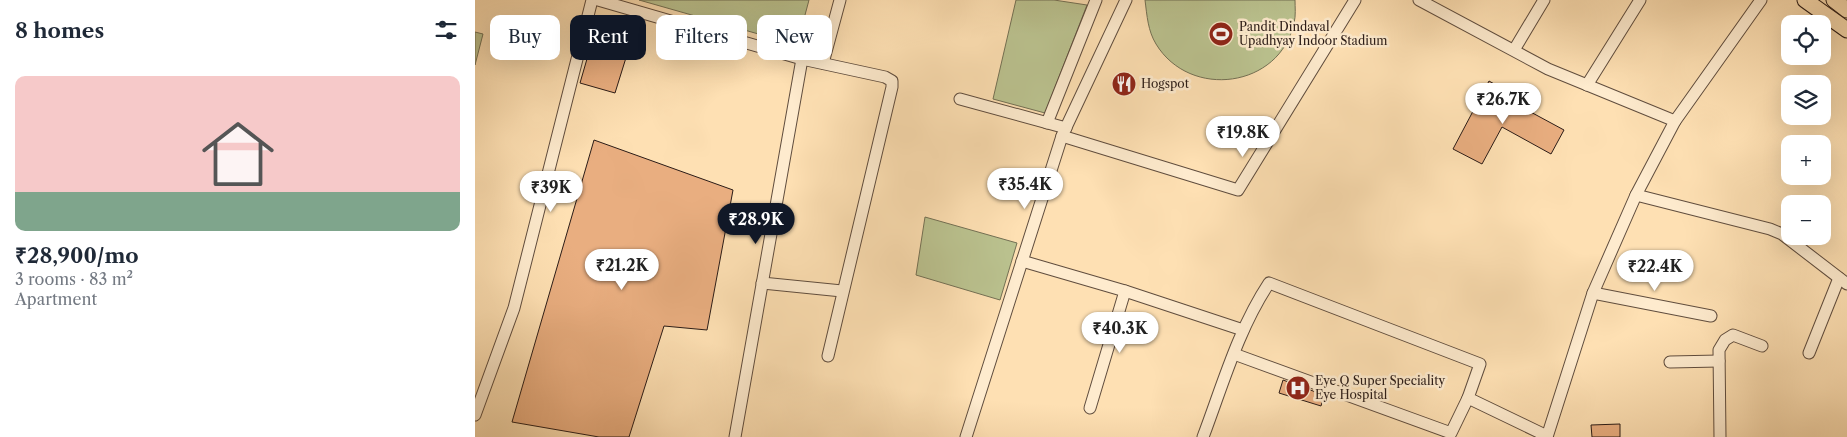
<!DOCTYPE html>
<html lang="en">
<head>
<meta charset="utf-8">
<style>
  body { margin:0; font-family:"Libre Caslon Text",serif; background:#f6f6f7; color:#1f2937; height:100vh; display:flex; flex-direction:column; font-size:19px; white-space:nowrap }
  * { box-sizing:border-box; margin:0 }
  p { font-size:16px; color:#747a83 }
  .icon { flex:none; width:28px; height:28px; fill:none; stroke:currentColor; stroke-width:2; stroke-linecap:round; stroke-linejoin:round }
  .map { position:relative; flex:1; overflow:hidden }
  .drawer { display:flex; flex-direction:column; background:#fff; width:475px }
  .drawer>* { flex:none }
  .guide { position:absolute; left:15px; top:15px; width:475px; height:45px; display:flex; gap:10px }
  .fabs { position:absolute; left:1306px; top:15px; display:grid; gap:10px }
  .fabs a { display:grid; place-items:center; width:50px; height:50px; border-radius:10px; background:#fff; box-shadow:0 5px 20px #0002; font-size:25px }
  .price { position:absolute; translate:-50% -42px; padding:0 11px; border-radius:18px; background:#fff; color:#222; font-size:16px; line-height:32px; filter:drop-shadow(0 1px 2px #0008) }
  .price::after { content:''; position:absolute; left:50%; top:30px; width:15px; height:11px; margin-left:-8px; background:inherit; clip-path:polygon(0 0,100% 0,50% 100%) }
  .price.active { background:#111827; color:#fff }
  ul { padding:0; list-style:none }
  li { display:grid; align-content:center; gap:10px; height:265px; padding:0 15px }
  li+li { border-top:1px solid #e0e1e3 }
  li span { display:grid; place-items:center; height:155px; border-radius:10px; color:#555 }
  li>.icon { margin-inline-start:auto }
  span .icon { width:90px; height:90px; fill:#fffc; stroke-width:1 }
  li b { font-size:21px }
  h2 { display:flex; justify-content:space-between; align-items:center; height:60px; padding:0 15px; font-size:21px }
  .pill { padding:0 18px; border-radius:10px; background:#fff; box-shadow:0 5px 20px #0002; font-size:18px; line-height:45px }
  .pill.active { background:#111827; color:#fff }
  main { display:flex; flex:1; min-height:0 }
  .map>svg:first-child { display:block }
</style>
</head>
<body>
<main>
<section class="drawer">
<h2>8 homes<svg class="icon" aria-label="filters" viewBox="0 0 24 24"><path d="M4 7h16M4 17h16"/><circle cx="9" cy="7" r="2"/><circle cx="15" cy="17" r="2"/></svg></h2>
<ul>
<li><span style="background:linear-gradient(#f6c9c9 75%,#7fa58c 0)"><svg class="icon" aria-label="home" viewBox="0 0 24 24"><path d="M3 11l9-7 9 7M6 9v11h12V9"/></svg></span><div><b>₹28,900/mo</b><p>3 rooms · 83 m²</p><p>Apartment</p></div></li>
</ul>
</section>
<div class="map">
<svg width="1372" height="437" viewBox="0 0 1372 437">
  <rect width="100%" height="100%" fill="#fee0b3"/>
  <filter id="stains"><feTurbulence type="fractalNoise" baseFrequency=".004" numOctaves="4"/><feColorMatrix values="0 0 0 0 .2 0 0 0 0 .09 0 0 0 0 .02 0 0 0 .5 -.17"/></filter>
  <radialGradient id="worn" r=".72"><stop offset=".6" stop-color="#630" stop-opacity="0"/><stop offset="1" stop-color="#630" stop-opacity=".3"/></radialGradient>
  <!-- green -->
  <g fill="#bbc390" stroke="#737054">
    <polygon points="164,0 334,0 322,45"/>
    <polygon points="541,0 579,0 612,5 570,113 518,99"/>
    <path d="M 670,0 L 820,0 C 820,7 821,16 819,23 C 805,88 715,100 681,44 C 673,31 672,16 670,0 Z"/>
    <polygon points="0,32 8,34 0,65"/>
    <polygon points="450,217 542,243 525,300 441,275"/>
  </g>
  <!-- building -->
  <g fill="#e9ae80" stroke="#2b1c17">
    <polygon points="123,21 159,32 140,93 105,83"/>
    <polygon points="1014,81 1042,97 1039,103 1089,130 1076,154 1027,127 1007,164 978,149"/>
    <polygon points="119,140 258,190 232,330 189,326 154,437 124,437 37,422"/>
    <polygon points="808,380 849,395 846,406 804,393"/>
    <polygon points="1145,424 1145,437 1117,437 1116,425"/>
  </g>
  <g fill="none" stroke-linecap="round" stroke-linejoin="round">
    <defs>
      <g id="minor">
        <polyline points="123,0 327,59 410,77 417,81 417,87 353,356"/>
        <polyline points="944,0 1073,69 1200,121 1161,195 1118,293 1072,437"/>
        <polyline points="1039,50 1069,0"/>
        <polyline points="348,63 365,0"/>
        <polyline points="1112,85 1165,0"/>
        <polyline points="485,99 591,128"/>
        <polyline points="1200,121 1286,0"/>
        <polyline points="572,123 621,0"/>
        <polyline points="587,136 763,190 880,0"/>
        <polyline points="1161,195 1295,229 1307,234 1372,284"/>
        <polyline points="547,261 650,291 768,330"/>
        <polyline points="287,283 367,291"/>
        <polyline points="1118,293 1236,316"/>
        <polyline points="1334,353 1364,278"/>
        <polyline points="759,354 976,433 993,398"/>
        <polyline points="1195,362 1244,361"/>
        <polyline points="615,408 650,291"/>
        <polyline points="0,415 39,308 117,0"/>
        <polyline points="260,437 327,59"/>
        <polyline points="491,437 587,136 651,0"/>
        <path d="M 728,437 C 748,384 763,330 794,283 L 1005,364 L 993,398 L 1072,436"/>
        <polyline points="1245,437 1244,350 1250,340 1258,335 1287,346"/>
      </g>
      <g id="major">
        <polyline points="1330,0 1372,30"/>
        <polyline points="1359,0 1372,10"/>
      </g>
    </defs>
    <!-- minor casing -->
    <use href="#minor" stroke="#604d3e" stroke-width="13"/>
    <!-- major casing -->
    <use href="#major" stroke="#2b1c17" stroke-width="17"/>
    <!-- minor -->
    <use href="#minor" stroke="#feebce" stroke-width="11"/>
    <!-- major -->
    <use href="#major" stroke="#fee0b3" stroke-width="15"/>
  </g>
  <!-- icons -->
  <defs>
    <symbol id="stadium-disc" viewBox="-11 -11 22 22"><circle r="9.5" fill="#8f2418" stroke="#feebce"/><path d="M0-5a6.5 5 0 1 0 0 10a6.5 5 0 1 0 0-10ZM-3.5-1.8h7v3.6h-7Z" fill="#fff"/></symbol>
    <symbol id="restaurant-disc" viewBox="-11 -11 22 22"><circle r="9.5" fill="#8f2418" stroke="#feebce"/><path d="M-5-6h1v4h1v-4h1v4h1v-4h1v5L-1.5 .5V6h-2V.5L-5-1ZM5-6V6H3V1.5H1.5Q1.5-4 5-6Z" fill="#fff"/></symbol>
    <symbol id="hospital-disc" viewBox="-11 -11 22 22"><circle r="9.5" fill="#8f2418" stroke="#feebce"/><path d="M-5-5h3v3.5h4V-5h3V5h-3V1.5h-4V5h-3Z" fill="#fff"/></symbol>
  </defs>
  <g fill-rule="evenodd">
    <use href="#stadium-disc" x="732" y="20" width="28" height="28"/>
    <use href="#restaurant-disc" x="635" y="70" width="28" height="28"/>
    <use href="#hospital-disc" x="809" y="374" width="28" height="28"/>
  </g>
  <g text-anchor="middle" stroke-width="5" stroke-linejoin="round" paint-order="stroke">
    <!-- poi labels -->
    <g font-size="12" fill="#2b1c17" stroke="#feebce" text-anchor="start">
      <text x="764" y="31">Pandit Dindayal<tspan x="764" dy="14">Upadhyay Indoor Stadium</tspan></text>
      <text x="666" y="88">Hogspot</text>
      <text x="840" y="385">Eye Q Super Speciality<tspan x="840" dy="14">Eye Hospital</tspan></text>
    </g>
  </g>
  <rect width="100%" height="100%" filter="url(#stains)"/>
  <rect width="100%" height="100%" fill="url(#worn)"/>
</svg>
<div class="fabs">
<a><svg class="icon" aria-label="locate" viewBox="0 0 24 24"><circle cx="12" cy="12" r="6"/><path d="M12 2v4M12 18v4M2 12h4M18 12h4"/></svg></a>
<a><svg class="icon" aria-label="layers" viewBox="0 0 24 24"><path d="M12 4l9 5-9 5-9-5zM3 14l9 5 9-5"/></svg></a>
<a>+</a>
<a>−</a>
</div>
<b class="price" style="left:1028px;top:125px">₹26.7K</b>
<b class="price" style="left:768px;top:158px">₹19.8K</b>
<b class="price" style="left:550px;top:210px">₹35.4K</b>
<b class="price" style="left:76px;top:213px">₹39K</b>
<b class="price active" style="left:281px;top:245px">₹28.9K</b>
<b class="price" style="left:147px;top:291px">₹21.2K</b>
<b class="price" style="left:1180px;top:292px">₹22.4K</b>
<b class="price" style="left:645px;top:354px">₹40.3K</b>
<div class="guide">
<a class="pill">Buy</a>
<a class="pill active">Rent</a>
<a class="pill">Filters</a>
<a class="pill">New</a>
</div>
</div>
</main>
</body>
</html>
